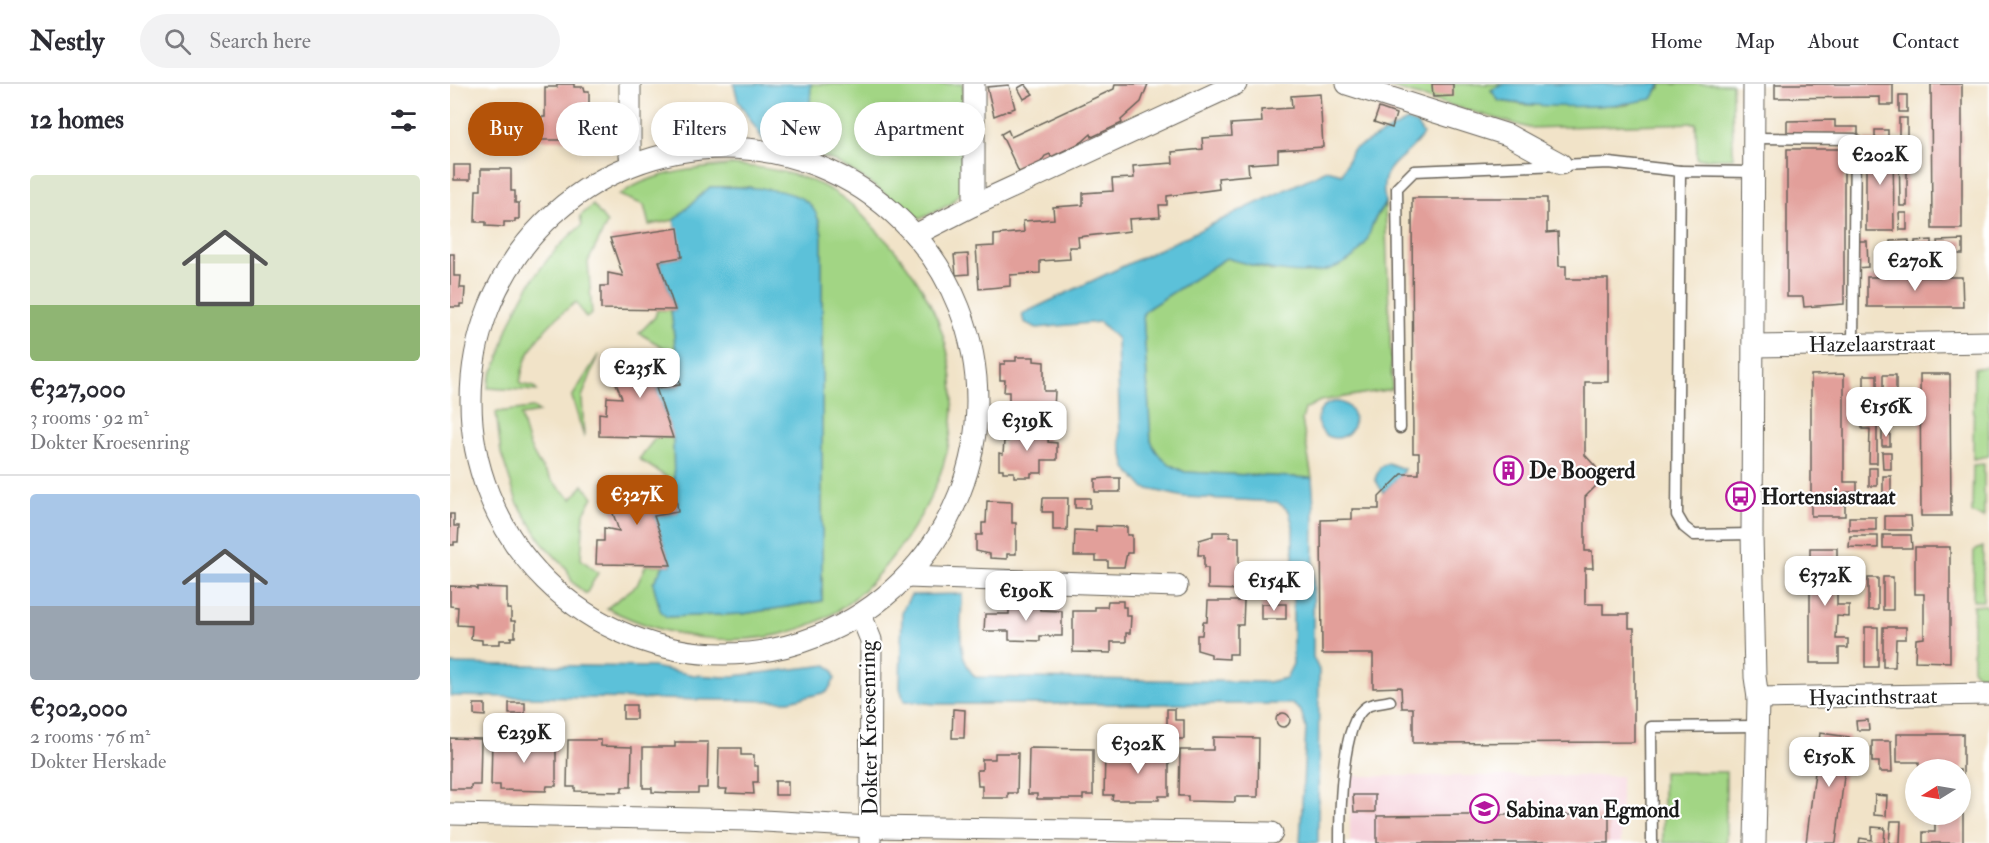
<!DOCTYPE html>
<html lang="en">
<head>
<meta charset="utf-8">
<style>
  body { margin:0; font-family:"IM FELL Double Pica",serif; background:#f2f2f3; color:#2b2b33; height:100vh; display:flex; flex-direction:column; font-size:22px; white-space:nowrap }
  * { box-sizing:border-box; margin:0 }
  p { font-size:20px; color:#7c7c81 }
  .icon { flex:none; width:33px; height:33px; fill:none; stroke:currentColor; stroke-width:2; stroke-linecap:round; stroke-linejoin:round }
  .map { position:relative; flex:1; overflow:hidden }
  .sheet { display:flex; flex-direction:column; background:#fff; width:450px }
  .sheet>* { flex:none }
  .banner { position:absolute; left:18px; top:18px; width:570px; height:54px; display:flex; gap:12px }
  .needle { width:39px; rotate:259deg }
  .tools { position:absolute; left:1455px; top:675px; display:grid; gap:12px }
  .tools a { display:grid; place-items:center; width:66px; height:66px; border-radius:50%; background:#fff; box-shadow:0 3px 9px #0003; font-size:30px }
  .price { position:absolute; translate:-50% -51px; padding:0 14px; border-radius:12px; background:#fff; color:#222; font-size:20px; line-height:39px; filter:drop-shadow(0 2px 3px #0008) }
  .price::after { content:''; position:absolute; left:50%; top:36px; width:18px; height:14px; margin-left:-9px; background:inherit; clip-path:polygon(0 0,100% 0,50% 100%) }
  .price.active { background:#b45309; color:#fff }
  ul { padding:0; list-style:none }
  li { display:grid; align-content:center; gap:12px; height:318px; padding:0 30px }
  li+li { border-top:2px solid #e1e1e2 }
  li span { display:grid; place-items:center; height:186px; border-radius:6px; color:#555 }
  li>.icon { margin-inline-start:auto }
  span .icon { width:108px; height:108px; fill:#fffc; stroke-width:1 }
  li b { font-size:26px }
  h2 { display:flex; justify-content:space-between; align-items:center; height:72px; padding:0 30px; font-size:26px }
  .pill { padding:0 21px; border-radius:27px; background:#fff; box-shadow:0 3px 9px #0003; font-size:21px; line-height:54px }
  .pill.active { background:#b45309; color:#fff }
  header { display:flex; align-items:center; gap:36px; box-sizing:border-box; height:84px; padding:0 30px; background:#fff; border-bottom:2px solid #e1e1e2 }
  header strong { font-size:28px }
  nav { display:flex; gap:33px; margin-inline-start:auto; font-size:21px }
  .search { width:420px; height:54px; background:#f2f2f3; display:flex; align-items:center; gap:15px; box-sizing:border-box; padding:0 21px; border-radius:33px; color:#7c7c81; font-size:22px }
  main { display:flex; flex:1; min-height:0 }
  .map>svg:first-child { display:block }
</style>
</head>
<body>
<header>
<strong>Nestly</strong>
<div class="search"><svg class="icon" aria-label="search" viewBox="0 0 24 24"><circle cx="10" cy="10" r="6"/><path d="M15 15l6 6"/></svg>Search here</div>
<nav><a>Home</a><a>Map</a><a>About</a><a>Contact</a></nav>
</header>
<main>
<section class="sheet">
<h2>12 homes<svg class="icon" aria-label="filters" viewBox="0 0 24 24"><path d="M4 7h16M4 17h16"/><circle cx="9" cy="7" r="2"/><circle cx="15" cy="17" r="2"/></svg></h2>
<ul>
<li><span style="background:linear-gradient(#dfe7d0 70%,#8fb573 0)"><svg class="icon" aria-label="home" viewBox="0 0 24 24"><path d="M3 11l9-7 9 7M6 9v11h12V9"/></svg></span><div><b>€327,000</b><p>3 rooms · 92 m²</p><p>Dokter Kroesenring</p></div></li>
<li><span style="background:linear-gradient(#a9c7e8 60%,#9aa5b1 0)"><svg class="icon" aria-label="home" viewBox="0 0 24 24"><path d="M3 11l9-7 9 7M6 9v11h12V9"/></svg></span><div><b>€302,000</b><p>2 rooms · 76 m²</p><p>Dokter Herskade</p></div></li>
</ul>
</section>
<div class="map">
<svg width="1539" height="759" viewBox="0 0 1539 759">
  <rect width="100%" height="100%" fill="#fff"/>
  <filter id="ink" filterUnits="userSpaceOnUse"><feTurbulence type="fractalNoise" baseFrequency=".0167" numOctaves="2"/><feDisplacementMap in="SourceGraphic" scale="12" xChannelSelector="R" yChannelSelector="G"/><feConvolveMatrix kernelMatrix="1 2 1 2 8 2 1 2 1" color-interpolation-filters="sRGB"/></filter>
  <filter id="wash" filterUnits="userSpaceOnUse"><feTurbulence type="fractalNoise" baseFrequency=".008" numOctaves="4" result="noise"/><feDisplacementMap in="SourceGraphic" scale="24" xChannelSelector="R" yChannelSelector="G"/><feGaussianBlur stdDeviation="1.35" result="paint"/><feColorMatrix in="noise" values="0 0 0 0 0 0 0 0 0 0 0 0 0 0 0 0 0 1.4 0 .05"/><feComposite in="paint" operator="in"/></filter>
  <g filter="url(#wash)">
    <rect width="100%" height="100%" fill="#f1e3c8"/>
    <!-- built -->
    <rect fill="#f5cfd9" x="900" y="692" width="271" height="67"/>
    <!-- green -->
    <g fill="#a2d584" stroke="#5f7850" stroke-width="1.5">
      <polygon points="361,0 513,0 511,107 501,120 470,135 409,91 384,77 341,62 350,56"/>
      <polygon points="928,0 1054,0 1041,6 1049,17 1075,21 1177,21 1211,4 1211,0 1282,0 1283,74 1247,75 1246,39 1079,44"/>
      <path d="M 280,81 C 322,83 371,93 403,122 C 413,131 422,142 431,151 C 521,245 527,364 447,467 C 428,492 404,520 375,534 C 307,569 223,558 157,524 L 187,501 L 196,481 L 214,481 L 203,499 L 216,533 L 293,530 L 372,517 L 372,151 L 369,135 L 300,103 L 260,103 L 224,136 L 199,141 L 194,121 L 169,111 C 202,88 242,85 280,81 Z"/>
      <path d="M 935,119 L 942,305 L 870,317 L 855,325 L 852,336 L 862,394 L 735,388 C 718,381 707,373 701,357 L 693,230 L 697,225 L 776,174 L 822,187 L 915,160 L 924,137 Z"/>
      <path d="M 143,121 L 157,139 L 138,178 L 142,230 L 136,234 L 126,218 C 98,239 73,265 70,300 L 84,303 L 87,307 L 38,304 C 39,290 42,291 47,279 C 53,267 54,252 60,239 C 76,201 100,167 132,141 L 130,132 Z"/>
      <polygon points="207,226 221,226 226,271 189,249 205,233"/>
      <polygon points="149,270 132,313 134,353 122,313"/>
      <polygon points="1539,283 1539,372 1523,375 1524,284"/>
      <path d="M 83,324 L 89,328 L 71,331 C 77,367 93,392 122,415 L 133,401 L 143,413 L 134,429 L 131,475 L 148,489 L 136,510 L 122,498 L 117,485 L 93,460 L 67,418 L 51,369 L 46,328 Z"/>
      <polygon points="206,353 223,354 224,398 189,375"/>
      <polygon points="1534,380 1534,434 1522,429 1523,381"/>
      <polygon points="1533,463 1533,517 1523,517 1524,467"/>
      <polygon points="1535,521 1539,524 1539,591 1528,591 1523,586 1523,522"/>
      <rect x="1213" y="688" width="63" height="71"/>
    </g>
    <!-- water -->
    <g fill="#5bc1d9" stroke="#3c6e7a" stroke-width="1.5">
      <path d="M 284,0 L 361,0 C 360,23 361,48 341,62 L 314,57 L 288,17 Z"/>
      <path d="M 1054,0 L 1211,0 L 1202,15 C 1154,25 1098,24 1049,17 L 1041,6 Z"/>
      <path d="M 957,37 L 967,41 L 973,50 C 955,79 927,77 935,119 C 931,125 926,132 923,139 C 920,145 919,155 915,160 C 882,206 819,186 776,174 L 697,225 L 693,230 L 701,357 C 707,373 718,381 735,388 L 862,394 L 864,421 L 863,573 L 869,586 L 868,759 L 850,759 L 856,644 L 851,627 L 842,620 L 485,620 L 454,617 L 450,604 L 452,527 L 461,511 L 512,510 C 512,538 505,572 525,593 L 818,598 L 836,594 L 843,580 L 843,442 L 839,427 L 827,418 L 734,413 L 694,404 L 676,384 L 670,358 L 667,255 L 650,238 L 587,244 L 574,238 L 572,230 L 877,86 L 892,90 L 902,66 Z"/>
      <path d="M 260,103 C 285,103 342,101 360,121 C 368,129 370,141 372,151 L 372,517 L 293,530 L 216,533 L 210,526 L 203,499 L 214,481 L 221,481 L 204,432 L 228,428 L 224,398 L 223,354 L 206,304 L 230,300 L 221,226 L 225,226 L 209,177 L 232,173 L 224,136 Z"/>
      <circle cx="886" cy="336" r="18"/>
      <polygon points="938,379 954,385 952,390 933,409 925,395 930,383"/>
      <polygon points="0,580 203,583 244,591 275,593 377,581 383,587 385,595 377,608 339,617 0,612"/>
    </g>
    <g id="blocks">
      <!-- building -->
      <g fill="#e29f9a">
        <polygon points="107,0 124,0 124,3 134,3 135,7 139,7 139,22 134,22 134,35 130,35 129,56 87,56 87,33 95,33 95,3 107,3"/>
        <polygon points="575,0 583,10 574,15 568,4"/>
        <polygon points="665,0 698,0 691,18 671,36 672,39 642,53 641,50 632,58 601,73 600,70 595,72 591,78 569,88 551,50 558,46 561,53 664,5"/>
        <polygon points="982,0 1003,0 1003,12 983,13"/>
        <polygon points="1325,0 1443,0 1443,21 1430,21 1430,13 1325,14"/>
        <polygon points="1481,0 1512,0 1512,145 1482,145"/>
        <polygon points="559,1 565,24 544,32 537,3"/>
        <polygon points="870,10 873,63 828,66 828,78 798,80 799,91 768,94 769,105 717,112 717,121 709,121 710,133 679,135 680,147 628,153 629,163 619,163 620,175 590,177 590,189 560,191 560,202 529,205 526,163 544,162 544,151 574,148 573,137 604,135 603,123 633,121 633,109 663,107 662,95 684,94 683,82 723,79 722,68 753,65 752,54 782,52 781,40 812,38 811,26 842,24 841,12"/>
        <rect x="1449" y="11" width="8" height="17"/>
        <polygon points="929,24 946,30 942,44 924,38"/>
        <rect x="1449" y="34" width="8" height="18"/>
        <polygon points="48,35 63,35 62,44 48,44"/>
        <polygon points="1385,36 1385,43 1408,43 1408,50 1337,50 1337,37"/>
        <polygon points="47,46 55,46 59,58 47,58"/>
        <rect x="1425" y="46" width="13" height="8"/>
        <polygon points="1416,56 1443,57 1444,147 1416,147"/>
        <polygon points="1449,58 1457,58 1457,122 1450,122"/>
        <polygon points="1337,65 1394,65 1394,220 1354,223 1353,213 1337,213"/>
        <rect x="4" y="81" width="16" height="15"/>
        <polygon points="31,85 61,85 61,107 65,107 65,119 69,119 69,135 65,135 65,138 54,138 54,143 36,142 36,138 25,138 26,106 31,106"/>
        <polygon points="962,114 1097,114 1097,149 1108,148 1109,182 1116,182 1116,195 1158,195 1158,298 1135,298 1135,371 1146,383 1146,402 1135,413 1135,467 1142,467 1143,484 1135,484 1135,520 1153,520 1153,530 1179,530 1179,544 1184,544 1184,658 963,659 963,624 952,624 951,603 923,604 923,570 872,570 871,436 902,435 902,425 929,425 929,413 952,390 969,390 969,369 963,369"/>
        <polygon points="1449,129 1457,129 1457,146 1450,146"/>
        <polygon points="228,144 232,173 209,177 225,226 151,225 151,202 158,202 158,189 173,192 160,154"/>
        <polygon points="1459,156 1459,164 1441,165 1441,157"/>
        <polygon points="1482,156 1482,164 1465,164 1465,157"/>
        <polygon points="1513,156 1513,170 1489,170 1488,157"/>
        <polygon points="1406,157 1417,157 1418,183 1406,184"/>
        <polygon points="0,170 4,170 4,192 11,192 10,204 15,204 14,220 10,220 10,223 0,223"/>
        <polygon points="518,170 519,190 506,191 504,171"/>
        <polygon points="1417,193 1512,193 1513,223 1417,223"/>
        <polygon points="226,271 230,301 206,304 223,354 149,352 149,329 156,330 157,313 172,314 159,282"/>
        <polygon points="566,273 584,273 584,277 594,278 594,307 605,307 604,325 559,324 559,308 554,308 555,296 550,296 550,280 555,280 555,277 566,277"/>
        <polygon points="1394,290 1394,398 1407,398 1407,408 1395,408 1395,432 1361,432 1361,291"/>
        <polygon points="1470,290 1500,290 1501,432 1471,432"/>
        <polygon points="1414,291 1427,291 1427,379 1419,379 1420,345 1412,345 1412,338 1420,338 1419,315 1414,315"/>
        <rect x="1433" y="291" width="13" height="24"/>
        <polygon points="1433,321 1440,321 1441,336 1433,336"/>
        <polygon points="558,345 599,346 598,358 607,359 607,376 592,376 592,389 581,389 581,393 564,393 564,388 553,388 553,385 549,385 549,369 553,370 554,357 558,357"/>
        <rect x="1432" y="345" width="8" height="17"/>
        <polygon points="1432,368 1441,368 1441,385 1433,385"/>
        <rect x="1419" y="384" width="8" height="18"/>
        <rect x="1433" y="392" width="8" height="17"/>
        <polygon points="658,394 670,394 670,408 645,408 645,395"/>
        <polygon points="224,398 228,428 204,432 221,481 146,480 147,457 154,457 154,444 169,447 156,409"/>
        <polygon points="593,414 618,414 617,446 603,446 603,428 592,428"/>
        <rect x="625" y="414" width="15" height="10"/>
        <polygon points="537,417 562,418 562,439 566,439 566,470 557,470 557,475 540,474 540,470 526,467 526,451 532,451 532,439 536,439"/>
        <polygon points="0,430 4,430 4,442 9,442 8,458 4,458 4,461 0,461"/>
        <polygon points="1435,432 1461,432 1462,446 1435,446"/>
        <rect x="1399" y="433" width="27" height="13"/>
        <polygon points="646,442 677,443 677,451 682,451 682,469 677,469 674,483 658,483 658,477 646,477 646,472 624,472 625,446 646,447"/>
        <polygon points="763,448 780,448 780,453 789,453 789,483 793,482 793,506 758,505 758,484 754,484 754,471 748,471 749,456 763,452"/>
        <polygon points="1433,451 1461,451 1462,464 1433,464"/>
        <polygon points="1400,452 1428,452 1428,464 1399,463"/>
        <polygon points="1465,463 1500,463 1500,578 1465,577 1466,555 1474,554 1474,510 1465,510"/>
        <polygon points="1360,464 1387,464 1387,521 1399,521 1399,533 1387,532 1386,555 1398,555 1398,564 1389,564 1389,579 1360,579"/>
        <polygon points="820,482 837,482 837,507 819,507"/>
        <rect x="1433" y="493" width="10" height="33"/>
        <rect x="1418" y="494" width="10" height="32"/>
        <polygon points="0,502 24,503 27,505 27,503 57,504 57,525 61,525 61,537 65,537 65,553 61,553 61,556 50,556 50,560 32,560 32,556 21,555 22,542 7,541 8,523 0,522"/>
        <polygon points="563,516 578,516 578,522 590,522 590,526 612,527 612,552 590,552 590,557 559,556 559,547 534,547 535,530 559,530 559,521 562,521"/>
        <polygon points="658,517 673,517 673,523 676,523 676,532 681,532 680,549 676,549 676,558 661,558 661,569 623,568 623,527 645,527 645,523 657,523"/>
        <polygon points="758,517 794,517 793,541 787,541 787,570 779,570 779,575 761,574 761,570 747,566 747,551 752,551 753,538 757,538"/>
        <rect x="811" y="520" width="25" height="15"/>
        <rect x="1415" y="543" width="13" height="40"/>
        <polygon points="1433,543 1456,543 1456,555 1446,555 1445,583 1433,583"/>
        <rect x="59" y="619" width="16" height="11"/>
        <polygon points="24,620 35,620 35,632 24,631"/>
        <rect x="173" y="621" width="13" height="14"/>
        <polygon points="503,625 515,626 514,654 502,654"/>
        <polygon points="717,625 725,625 725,636 734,636 734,655 717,655"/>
        <circle cx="833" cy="636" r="7"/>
        <polygon points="1418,636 1419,646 1407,646 1406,637"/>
        <polygon points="1370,649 1399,653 1397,666 1406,667 1403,685 1395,684 1386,759 1356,759"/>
        <polygon points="1447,650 1513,650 1513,691 1510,691 1510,686 1469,686 1469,678 1447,678"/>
        <polygon points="763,653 809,654 808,713 785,713 785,718 738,717 738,712 729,712 730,666 763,666"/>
        <polygon points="0,654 31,655 30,701 21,701 21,705 0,705"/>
        <polygon points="42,655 106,656 106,702 97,702 96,707 50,706 50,701 41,701"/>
        <polygon points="118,656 151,656 151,662 182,663 181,703 172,703 172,708 125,707 125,703 117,703"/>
        <polygon points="1422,657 1441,657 1442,688 1429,688 1429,678 1422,678"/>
        <polygon points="225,658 258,658 257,704 248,704 248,709 224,709 202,708 202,704 193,704 193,663 225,663"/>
        <polygon points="269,664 291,664 291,671 304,671 304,682 308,682 308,698 303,698 304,710 276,709 277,705 268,705"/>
        <polygon points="579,664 643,665 643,711 633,711 633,715 587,715 587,710 578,710"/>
        <polygon points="686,665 719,666 719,712 709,712 709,716 662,716 663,711 654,711 655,670 686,671"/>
        <polygon points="545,669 568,669 567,709 558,709 558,714 532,714 532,702 528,702 527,686 532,686 532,675 545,675"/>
        <rect x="325" y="697" width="13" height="14"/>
        <polygon points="903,711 925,711 925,728 904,728"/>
        <polygon points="1425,711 1437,712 1436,732 1424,731"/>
        <polygon points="1485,730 1513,730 1513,759 1473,759 1473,748 1485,748"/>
        <polygon points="1015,731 1159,731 1159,759 927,759 927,732"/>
        <polygon points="1441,737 1451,737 1450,759 1439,759"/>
        <polygon points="1422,743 1435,744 1434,759 1409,759 1410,754 1422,756"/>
      </g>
    </g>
  </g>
  <g filter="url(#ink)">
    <use href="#blocks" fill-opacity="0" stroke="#676258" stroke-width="1.5"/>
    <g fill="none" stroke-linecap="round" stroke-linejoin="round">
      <defs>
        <g id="lane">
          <polyline points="1304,54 1405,55 1403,259"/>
          <polyline points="950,344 947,104 964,87 1159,79 1230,87"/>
          <polyline points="1302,450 1244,451 1234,443 1227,431 1230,87 1303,88"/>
          <path d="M 890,759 C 890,730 891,638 916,623 C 922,619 933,619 940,617"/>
          <polyline points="1202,759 1201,643 1306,642"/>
        </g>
        <g id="street">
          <polyline points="524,0 524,121"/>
          <polyline points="897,0 1058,51 1111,80"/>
          <polyline points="1304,0 1302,450 1305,593 1308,614 1305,759"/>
          <circle cx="274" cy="317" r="253"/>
          <polyline points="180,72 180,0"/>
          <polyline points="465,151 524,121 786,0"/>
          <polyline points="1304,262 1539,258"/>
          <polyline points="457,493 727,502"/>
          <polyline points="411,531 421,556 420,759"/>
          <polyline points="1308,614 1539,610"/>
          <polyline points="0,730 297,736 420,743 822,749"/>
        </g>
      </defs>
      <!-- lane casing -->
      <use href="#lane" stroke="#676258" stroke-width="13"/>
      <!-- street casing -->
      <use href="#street" stroke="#676258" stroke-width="23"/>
      <!-- lane -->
      <use href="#lane" stroke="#fff" stroke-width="10"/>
      <!-- street -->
      <use href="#street" stroke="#fff" stroke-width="21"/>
    </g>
  </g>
  <!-- icons -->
  <defs>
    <symbol id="building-ring" viewBox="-11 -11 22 22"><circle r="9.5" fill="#fff" stroke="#b5179e" stroke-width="1.5"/><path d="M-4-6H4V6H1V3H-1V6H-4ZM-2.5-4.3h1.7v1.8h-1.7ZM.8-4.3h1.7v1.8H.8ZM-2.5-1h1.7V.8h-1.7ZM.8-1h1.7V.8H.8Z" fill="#b5179e"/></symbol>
    <symbol id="bus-ring" viewBox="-11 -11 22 22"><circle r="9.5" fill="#fff" stroke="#b5179e" stroke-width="1.5"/><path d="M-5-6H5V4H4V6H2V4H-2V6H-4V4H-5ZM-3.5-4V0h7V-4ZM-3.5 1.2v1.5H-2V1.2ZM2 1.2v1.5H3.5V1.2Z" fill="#b5179e"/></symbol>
    <symbol id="school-ring" viewBox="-11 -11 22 22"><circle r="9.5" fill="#fff" stroke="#b5179e" stroke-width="1.5"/><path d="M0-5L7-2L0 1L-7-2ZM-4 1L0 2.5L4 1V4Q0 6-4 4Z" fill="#b5179e"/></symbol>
  </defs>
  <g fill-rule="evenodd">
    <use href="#building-ring" x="1042" y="370" width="33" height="33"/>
    <use href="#bus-ring" x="1274" y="396" width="33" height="33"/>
    <use href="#school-ring" x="1018" y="708" width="33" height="33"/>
  </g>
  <g text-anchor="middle" stroke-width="4.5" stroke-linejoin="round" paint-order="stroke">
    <!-- street labels -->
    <g font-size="22" fill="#1c1c1c" stroke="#fff">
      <text transform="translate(1422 259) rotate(-1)" y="8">Hazelaarstraat</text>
      <text transform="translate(1423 612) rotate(-1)" y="8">Hyacinthstraat</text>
      <text transform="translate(418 644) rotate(-91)" y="8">Dokter Kroesenring</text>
    </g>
    <!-- poi labels -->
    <g font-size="22" font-weight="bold" fill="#1c1c1c" stroke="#fff" text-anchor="start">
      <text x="1079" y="394">De Boogerd</text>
      <text x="1311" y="420">Hortensiastraat</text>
      <text x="1056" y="733">Sabina van Egmond</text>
    </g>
  </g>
</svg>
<div class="tools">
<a><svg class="needle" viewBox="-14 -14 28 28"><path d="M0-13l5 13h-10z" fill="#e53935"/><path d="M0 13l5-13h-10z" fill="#7c7c81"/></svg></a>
</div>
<b class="price" style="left:1430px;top:102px">€202K</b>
<b class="price" style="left:1465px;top:208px">€270K</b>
<b class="price" style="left:190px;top:315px">€235K</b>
<b class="price" style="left:1436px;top:354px">€156K</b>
<b class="price" style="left:577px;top:368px">€319K</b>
<b class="price active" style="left:187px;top:442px">€327K</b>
<b class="price" style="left:1375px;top:523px">€372K</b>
<b class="price" style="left:824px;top:528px">€154K</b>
<b class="price" style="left:576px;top:538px">€190K</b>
<b class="price" style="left:74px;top:680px">€239K</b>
<b class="price" style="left:688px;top:691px">€302K</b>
<b class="price" style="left:1379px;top:704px">€150K</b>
<div class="banner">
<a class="pill active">Buy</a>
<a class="pill">Rent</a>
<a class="pill">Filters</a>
<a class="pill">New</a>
<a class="pill">Apartment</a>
</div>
</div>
</main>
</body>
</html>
